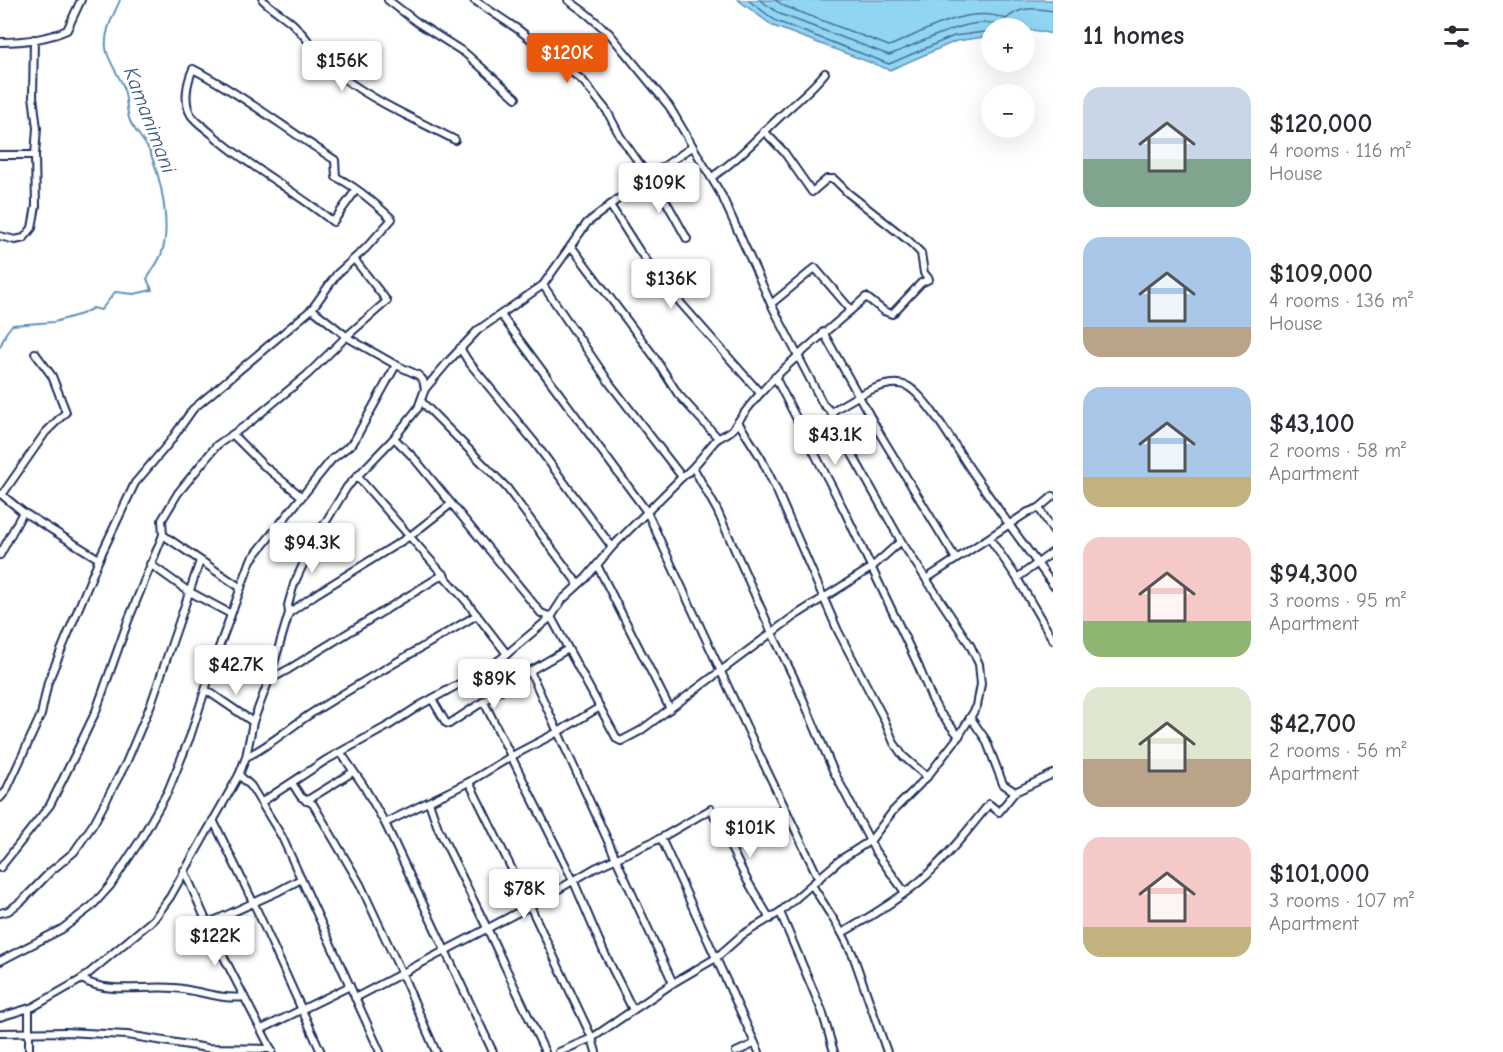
<!DOCTYPE html>
<html lang="en">
<head>
<meta charset="utf-8">
<style>
  body { margin:0; font-family:"Comic Neue",sans-serif; background:#f2f2f3; color:#2b2b33; height:100vh; display:flex; flex-direction:column; font-size:22px; white-space:nowrap }
  * { box-sizing:border-box; margin:0 }
  p { font-size:20px; color:#7c7c81 }
  .icon { flex:none; width:33px; height:33px; fill:none; stroke:currentColor; stroke-width:2; stroke-linecap:round; stroke-linejoin:round }
  .map { position:relative; flex:1; overflow:hidden }
  .side { display:flex; flex-direction:column; background:#fff; width:450px }
  .side>* { flex:none }
  .fabs { position:absolute; left:981px; top:18px; display:grid; gap:12px }
  .fabs a { display:grid; place-items:center; width:54px; height:54px; border-radius:50%; background:#fff; box-shadow:0 6px 24px #0002; font-size:30px }
  .price { position:absolute; translate:-50% -51px; padding:0 14px; border-radius:6px; background:#fff; color:#222; font-size:20px; line-height:39px; filter:drop-shadow(0 2px 3px #0008) }
  .price::after { content:''; position:absolute; left:50%; top:36px; width:18px; height:14px; margin-left:-9px; background:inherit; clip-path:polygon(0 0,100% 0,50% 100%) }
  .price.current { background:#ea580c; color:#fff }
  ul { padding:0; list-style:none }
  li { display:flex; align-items:center; gap:18px; height:150px; padding:0 30px }
  li span { display:grid; place-items:center; flex:none; width:168px; height:120px; border-radius:18px; color:#555 }
  li>.icon { margin-inline-start:auto }
  span .icon { width:72px; height:72px; fill:#fffc; stroke-width:1 }
  li b { font-size:26px }
  h2 { display:flex; justify-content:space-between; align-items:center; height:72px; padding:0 30px; font-size:26px }
  main { display:flex; flex:1; min-height:0 }
  .map>svg:first-child { display:block }
</style>
</head>
<body>
<main>
<div class="map">
<svg width="1053" height="1052" viewBox="0 0 1053 1052">
  <rect width="100%" height="100%" fill="#fff"/>
  <filter id="ink" filterUnits="userSpaceOnUse"><feTurbulence type="fractalNoise" baseFrequency=".0167" numOctaves="2"/><feDisplacementMap in="SourceGraphic" scale="12" xChannelSelector="R" yChannelSelector="G"/><feConvolveMatrix kernelMatrix="1 2 1 2 8 2 1 2 1" color-interpolation-filters="sRGB"/></filter>
  <g filter="url(#ink)">
    <!-- water -->
    <polygon fill="#90d5f2" stroke="#6193b7" stroke-width="1.5" points="738,0 1053,0 1053,34 1033,30 1025,32 1024,28 992,28 991,36 956,41 890,70 773,26"/>
    <g fill="none" stroke-linecap="round" stroke-linejoin="round">
      <!-- shore -->
      <g stroke="#4a7199" stroke-width="1.5">
        <polyline points="748,0 776,21 889,64 954,36 992,31"/>
        <path d="M 760,0 L 780,14 L 889,55 C 913,47 980,9 1002,28"/>
        <path d="M 775,0 L 784,6 L 889,46 C 923,33 968,3 1006,19 C 1021,6 1034,8 1053,11"/>
      </g>
      <!-- stream -->
      <path stroke="#6193b7" stroke-width="2" d="M 0,347 L 6,333 L 12,325 L 54,322 L 82,314 L 93,308 L 101,310 L 115,292 L 134,294 L 152,290 L 147,279 C 152,271 157,264 161,255 C 172,228 161,179 150,152 C 145,141 135,132 130,121 C 126,111 127,97 123,85 C 118,75 107,58 106,48 C 104,30 114,15 120,0"/>
      <defs>
        <g id="street">
          <path d="M 263,0 C 272,9 283,15 292,23 C 310,40 322,63 342,77 C 377,103 417,120 455,140"/>
          <polyline points="388,0 418,23 465,53 516,98"/>
          <polyline points="474,0 519,30 583,81 607,111 620,136 667,203 687,239"/>
          <path d="M 0,42 C 22,42 47,39 67,30 L 81,0"/>
          <polyline points="0,155 35,155"/>
          <path d="M 712,177 C 739,159 761,134 785,112 C 799,99 813,88 825,73"/>
          <polyline points="610,205 640,252 670,291 760,393"/>
          <polyline points="0,236 15,240 24,238 32,228 36,206 35,155 37,128 33,96 34,39"/>
          <polyline points="571,246 653,355 678,394 718,438"/>
          <polyline points="543,285 611,385 682,477"/>
          <polyline points="771,304 815,268 851,310"/>
          <polyline points="312,309 350,339 396,365 418,375 423,380 425,389"/>
          <polyline points="501,315 647,512 760,756 819,879"/>
          <polyline points="823,332 880,434 956,559"/>
          <polyline points="460,348 468,361 535,443 612,547"/>
          <polyline points="35,353 52,376 66,412 45,433 2,495 23,512 99,559"/>
          <polyline points="775,377 845,512 918,665 932,699 939,712 959,736"/>
          <polyline points="421,401 507,488 578,584"/>
          <path d="M 831,412 C 849,401 886,376 907,386 C 928,397 958,452 973,473 C 999,511 1026,548 1053,585"/>
          <polyline points="738,422 761,458 777,491 838,631 883,717 894,743 903,756 927,777"/>
          <polyline points="233,435 263,465 301,496"/>
          <polyline points="394,438 414,458 541,613 551,617 617,739 621,741 640,731 793,617 871,568 901,541"/>
          <polyline points="694,469 717,510 772,633 794,678 833,770 875,851 904,891"/>
          <polyline points="357,476 466,601 507,654"/>
          <polyline points="1039,508 1053,531"/>
          <polyline points="163,535 241,588"/>
          <polyline points="990,539 1017,578 1053,640"/>
          <polyline points="0,555 23,512"/>
          <polyline points="150,564 188,591 231,614"/>
          <polyline points="597,565 670,709"/>
          <polyline points="1017,578 1053,552"/>
          <polyline points="926,579 1028,512 1039,508 1053,496"/>
          <polyline points="289,613 316,594 410,536 451,504"/>
          <polyline points="530,671 673,983"/>
          <polyline points="269,680 289,669 444,574"/>
          <polyline points="206,690 253,722"/>
          <polyline points="432,699 446,723 449,724 530,671 568,649"/>
          <polyline points="484,702 574,882 603,950 633,1010"/>
          <polyline points="970,717 986,740 1003,784 1015,792"/>
          <polyline points="341,753 363,785 385,823 493,1052"/>
          <path d="M 246,757 C 270,746 291,726 315,711 C 368,678 423,647 477,615"/>
          <polyline points="239,775 251,786 282,837 380,1052"/>
          <polyline points="469,782 530,906 592,1038 596,1052"/>
          <polyline points="292,783 301,797 313,804 360,884 402,974 436,1052"/>
          <path d="M 0,798 L 6,791 L 41,715 L 48,682 L 99,559 L 135,483 L 169,443 L 193,409 L 312,309 L 337,274 L 366,248 L 392,219 C 376,204 357,187 336,177 L 335,160 C 287,130 243,95 193,69 C 187,82 183,102 191,115 C 196,122 205,128 212,134 C 249,167 294,190 333,222 L 356,190"/>
          <polyline points="306,801 353,772"/>
          <path d="M 262,802 L 326,760 L 388,726 L 419,706 L 490,667 L 507,654 L 551,617 L 562,600 L 586,578 L 612,547 L 682,477 C 696,467 704,453 716,440 C 721,436 728,434 733,429 C 768,375 819,339 866,297 L 884,311 L 892,314 L 921,283 L 929,279 L 924,273 L 921,253 L 909,241 L 848,193 L 834,179 L 827,179 L 812,192 L 784,152 L 764,131"/>
          <polyline points="429,802 438,828 487,928 545,1052"/>
          <polyline points="213,820 255,906 321,1052"/>
          <polyline points="385,823 469,782 512,756 558,732 600,707"/>
          <polyline points="661,838 759,1052"/>
          <polyline points="0,868 50,805 75,755 96,711 128,621 163,535 162,520 178,493 217,445 249,423 307,375 347,336 387,301 354,259"/>
          <polyline points="184,870 212,934 272,1051"/>
          <polyline points="812,885 842,933 853,955 887,1052"/>
          <polyline points="780,912 822,1011 834,1052"/>
          <polyline points="0,913 8,911 22,901 51,871 74,852 94,823 126,763 151,704 200,561"/>
          <polyline points="207,924 277,892 301,879"/>
          <path d="M 842,933 C 870,917 904,896 927,875 C 950,853 969,829 989,804 L 999,812 L 1015,792 L 1053,774"/>
          <polyline points="0,961 62,929 92,906 110,886 141,839 168,791 190,737 217,653 251,560 332,459 353,443 396,365"/>
          <path d="M 82,979 C 107,995 145,985 174,988 C 198,990 220,1000 244,997"/>
          <polyline points="355,998 530,906 595,868 661,838 711,809 747,880 770,919"/>
          <polyline points="29,1009 29,1052"/>
          <polyline points="0,1017 33,1007 82,979 154,919 170,897 239,775 246,757 253,722 269,680 289,613 288,605 294,584 313,543 347,487 394,438 418,408 425,389 447,363 478,330 543,285 587,223 631,189 692,147"/>
          <polyline points="262,1029 350,986"/>
          <polyline points="0,1033 65,1032 127,1035 207,1048 271,1049"/>
          <polyline points="559,1052 592,1038 673,983 716,958 742,935 780,912 840,860 871,840 893,811 927,777 959,736 977,706 981,684 979,664 970,645 901,541 839,431 831,412 823,404 771,304 722,196 669,106 609,33 587,14 568,0"/>
          <polyline points="736,1052 754,1044"/>
        </g>
      </defs>
      <!-- street casing -->
      <use href="#street" stroke="#1b2f5e" stroke-width="10"/>
      <!-- street -->
      <use href="#street" stroke="#fff" stroke-width="6"/>
    </g>
  </g>
  <g text-anchor="middle" stroke-width="5" stroke-linejoin="round" paint-order="stroke">
    <!-- water labels -->
    <g font-size="21" font-style="italic" fill="#385883" stroke="#fff">
      <text transform="translate(150 120) rotate(69)" y="7">Kamanimani</text>
    </g>
  </g>
</svg>
<div class="fabs">
<a>+</a>
<a>−</a>
</div>
<b class="price current" style="left:567px;top:84px">$120K</b>
<b class="price" style="left:342px;top:92px">$156K</b>
<b class="price" style="left:659px;top:214px">$109K</b>
<b class="price" style="left:671px;top:310px">$136K</b>
<b class="price" style="left:835px;top:466px">$43.1K</b>
<b class="price" style="left:312px;top:574px">$94.3K</b>
<b class="price" style="left:236px;top:696px">$42.7K</b>
<b class="price" style="left:494px;top:710px">$89K</b>
<b class="price" style="left:750px;top:859px">$101K</b>
<b class="price" style="left:524px;top:920px">$78K</b>
<b class="price" style="left:215px;top:967px">$122K</b>
</div>
<section class="side">
<h2>11 homes<svg class="icon" aria-label="filters" viewBox="0 0 24 24"><path d="M4 7h16M4 17h16"/><circle cx="9" cy="7" r="2"/><circle cx="15" cy="17" r="2"/></svg></h2>
<ul>
<li><span style="background:linear-gradient(#c9d6e8 60%,#7fa58c 0)"><svg class="icon" aria-label="home" viewBox="0 0 24 24"><path d="M3 11l9-7 9 7M6 9v11h12V9"/></svg></span><div><b>$120,000</b><p>4 rooms · 116 m²</p><p>House</p></div></li>
<li><span style="background:linear-gradient(#a9c7e8 75%,#b9a48a 0)"><svg class="icon" aria-label="home" viewBox="0 0 24 24"><path d="M3 11l9-7 9 7M6 9v11h12V9"/></svg></span><div><b>$109,000</b><p>4 rooms · 136 m²</p><p>House</p></div></li>
<li><span style="background:linear-gradient(#a9c7e8 75%,#c2b280 0)"><svg class="icon" aria-label="home" viewBox="0 0 24 24"><path d="M3 11l9-7 9 7M6 9v11h12V9"/></svg></span><div><b>$43,100</b><p>2 rooms · 58 m²</p><p>Apartment</p></div></li>
<li><span style="background:linear-gradient(#f6c9c9 70%,#8fb573 0)"><svg class="icon" aria-label="home" viewBox="0 0 24 24"><path d="M3 11l9-7 9 7M6 9v11h12V9"/></svg></span><div><b>$94,300</b><p>3 rooms · 95 m²</p><p>Apartment</p></div></li>
<li><span style="background:linear-gradient(#dfe7d0 60%,#b9a48a 0)"><svg class="icon" aria-label="home" viewBox="0 0 24 24"><path d="M3 11l9-7 9 7M6 9v11h12V9"/></svg></span><div><b>$42,700</b><p>2 rooms · 56 m²</p><p>Apartment</p></div></li>
<li><span style="background:linear-gradient(#f6c9c9 75%,#c2b280 0)"><svg class="icon" aria-label="home" viewBox="0 0 24 24"><path d="M3 11l9-7 9 7M6 9v11h12V9"/></svg></span><div><b>$101,000</b><p>3 rooms · 107 m²</p><p>Apartment</p></div></li>
</ul>
</section>
</main>
</body>
</html>
